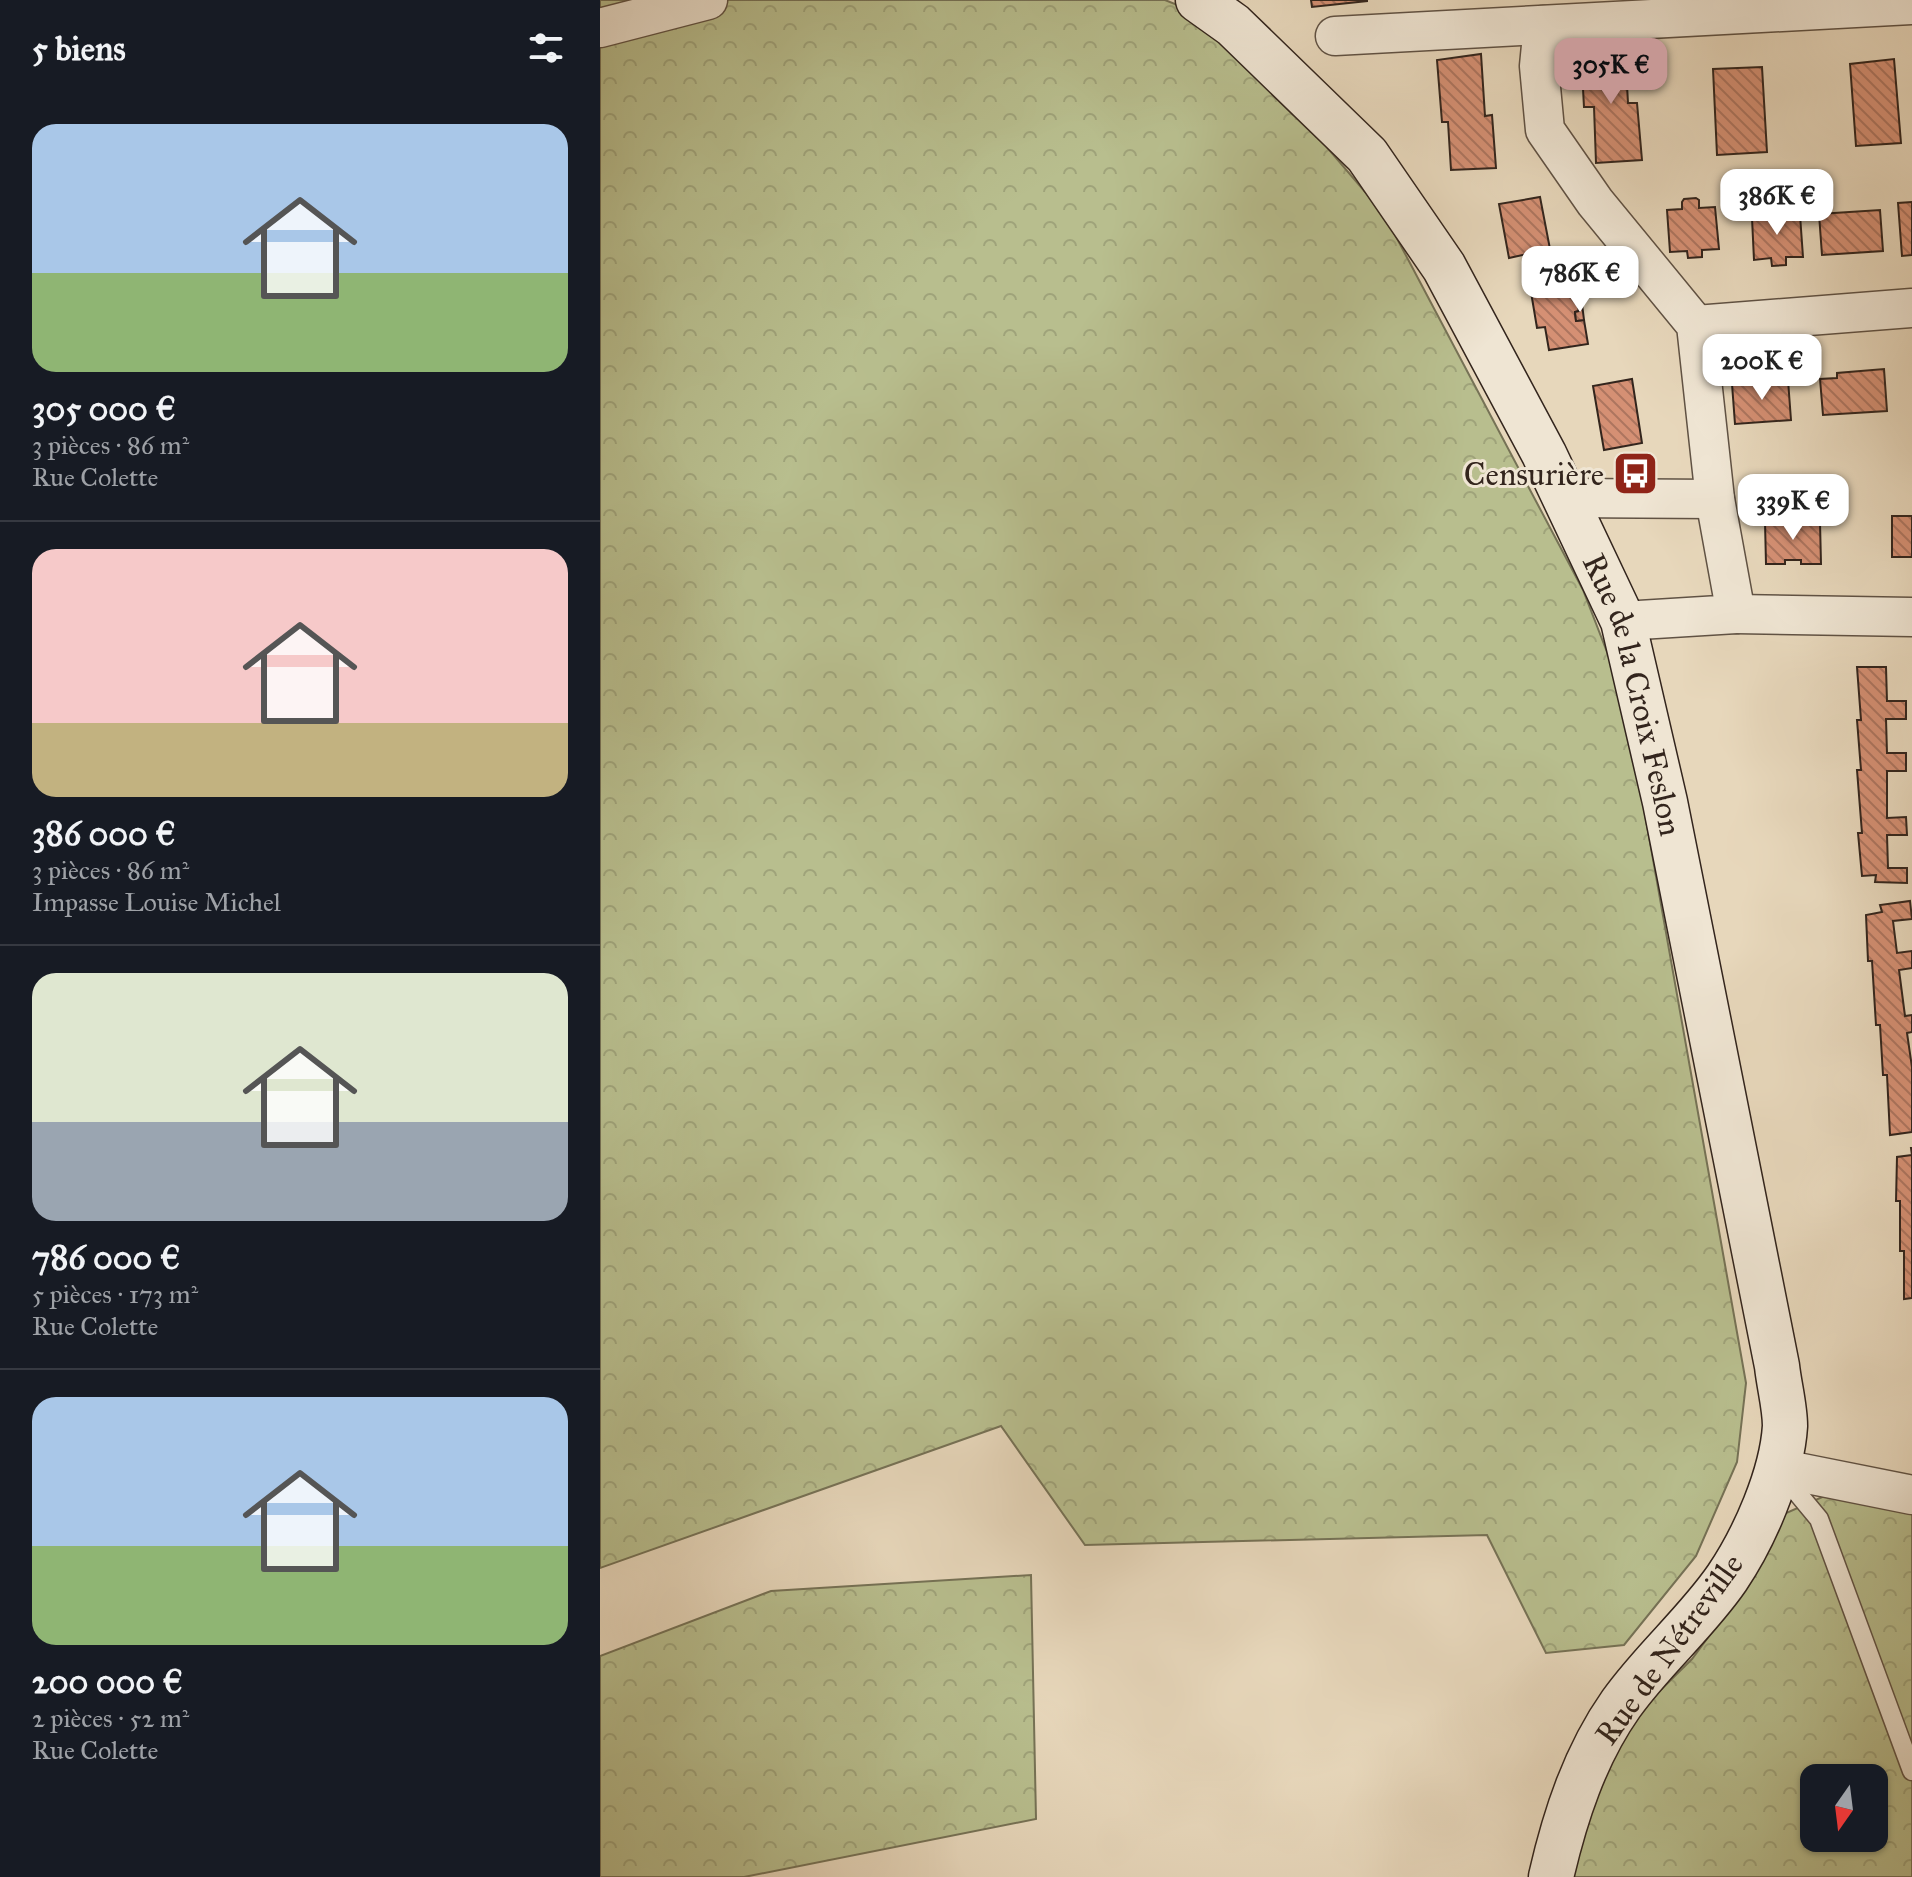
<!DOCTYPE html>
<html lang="fr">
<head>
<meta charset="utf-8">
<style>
  body { margin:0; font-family:"IM FELL Great Primer",serif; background:#242831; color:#f1f3f6; height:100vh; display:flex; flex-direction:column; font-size:30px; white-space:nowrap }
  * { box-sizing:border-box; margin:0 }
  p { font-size:26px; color:#9ea1a6 }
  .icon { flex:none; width:44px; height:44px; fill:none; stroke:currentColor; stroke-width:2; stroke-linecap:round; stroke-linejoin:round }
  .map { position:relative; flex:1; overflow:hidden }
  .panel { display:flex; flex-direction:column; background:#171b24; width:600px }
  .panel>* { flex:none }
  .needle { width:52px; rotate:194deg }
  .controls { position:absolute; left:1200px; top:1764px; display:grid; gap:16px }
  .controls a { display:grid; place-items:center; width:88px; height:88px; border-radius:16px; background:#171b24; box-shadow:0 2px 6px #0004; font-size:40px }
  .price { position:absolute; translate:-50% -68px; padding:0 18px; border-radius:16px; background:#fff; color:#222; font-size:26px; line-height:52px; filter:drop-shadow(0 2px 4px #0008) }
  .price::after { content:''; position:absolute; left:50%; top:48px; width:24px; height:18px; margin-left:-12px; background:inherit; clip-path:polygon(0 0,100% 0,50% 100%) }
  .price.on { background:#c59692; color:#111 }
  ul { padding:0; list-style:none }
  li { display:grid; align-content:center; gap:16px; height:424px; padding:0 32px }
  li+li { border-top:2px solid #363941 }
  li span { display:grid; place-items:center; height:248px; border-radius:24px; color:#555 }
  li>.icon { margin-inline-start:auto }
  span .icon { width:144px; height:144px; fill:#fffc; stroke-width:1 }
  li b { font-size:34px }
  h2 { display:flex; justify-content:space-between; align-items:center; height:96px; padding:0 32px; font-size:34px }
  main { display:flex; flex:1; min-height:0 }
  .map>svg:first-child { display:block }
</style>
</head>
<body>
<main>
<section class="panel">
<h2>5 biens<svg class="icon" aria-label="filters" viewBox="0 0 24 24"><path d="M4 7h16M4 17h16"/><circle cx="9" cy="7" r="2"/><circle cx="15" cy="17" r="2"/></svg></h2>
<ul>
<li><span style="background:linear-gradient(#a9c7e8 60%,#8fb573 0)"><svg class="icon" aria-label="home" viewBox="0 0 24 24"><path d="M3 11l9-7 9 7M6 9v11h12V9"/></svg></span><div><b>305 000 €</b><p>3 pièces · 86 m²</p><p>Rue Colette</p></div></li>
<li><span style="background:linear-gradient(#f6c9c9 70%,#c2b280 0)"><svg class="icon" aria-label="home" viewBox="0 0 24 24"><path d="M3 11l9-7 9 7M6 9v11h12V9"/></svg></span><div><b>386 000 €</b><p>3 pièces · 86 m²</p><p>Impasse Louise Michel</p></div></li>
<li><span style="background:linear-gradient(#dfe7d0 60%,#9aa5b1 0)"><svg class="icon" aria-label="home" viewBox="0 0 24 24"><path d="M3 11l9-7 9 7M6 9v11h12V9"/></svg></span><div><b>786 000 €</b><p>5 pièces · 173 m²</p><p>Rue Colette</p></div></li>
<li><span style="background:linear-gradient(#a9c7e8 60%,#8fb573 0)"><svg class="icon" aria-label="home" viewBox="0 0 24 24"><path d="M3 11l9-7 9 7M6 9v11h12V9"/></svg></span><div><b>200 000 €</b><p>2 pièces · 52 m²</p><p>Rue Colette</p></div></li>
</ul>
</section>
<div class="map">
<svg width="1312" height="1877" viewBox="0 0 1312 1877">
  <defs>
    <pattern id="forest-crowns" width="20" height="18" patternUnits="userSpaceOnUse" patternTransform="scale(2)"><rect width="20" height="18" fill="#b8be8e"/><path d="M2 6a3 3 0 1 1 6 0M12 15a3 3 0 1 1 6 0" fill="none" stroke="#9fa37a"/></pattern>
    <pattern id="building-back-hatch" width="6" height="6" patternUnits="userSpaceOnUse" patternTransform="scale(2)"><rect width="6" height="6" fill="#d59074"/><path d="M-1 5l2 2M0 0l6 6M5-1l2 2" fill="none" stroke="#ad755f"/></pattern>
  </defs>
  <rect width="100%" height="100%" fill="#e7d7bb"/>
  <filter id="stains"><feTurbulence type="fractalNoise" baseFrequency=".0025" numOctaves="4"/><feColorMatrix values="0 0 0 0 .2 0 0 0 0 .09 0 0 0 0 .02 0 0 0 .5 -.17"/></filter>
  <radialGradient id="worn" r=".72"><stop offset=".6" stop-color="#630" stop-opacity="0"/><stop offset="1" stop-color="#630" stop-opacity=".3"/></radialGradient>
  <!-- forest -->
  <g fill="url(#forest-crowns)" stroke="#767256" stroke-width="2" fill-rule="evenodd">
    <polygon points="0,0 565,0 585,8 696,111 784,214 983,590 1024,696 1146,1383 1137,1462 1096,1556 1024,1645 946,1653 887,1535 485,1545 401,1426 0,1568"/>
    <path d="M 1312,1493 L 1312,1877 L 968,1877 L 1019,1731 L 1092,1659 L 1152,1578 L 1184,1514 L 1229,1494 ZM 1214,1778 L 1274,1778 L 1274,1838 L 1214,1838 Z"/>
    <polygon points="431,1575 436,1819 144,1877 0,1877 0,1656 171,1591"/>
  </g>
  <!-- building -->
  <g fill="url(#building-back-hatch)" stroke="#33251d" stroke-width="2">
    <polygon points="711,0 767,0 767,1 712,7"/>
    <polygon points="1025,49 1028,103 1037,103 1042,160 996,163 994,107 984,107 981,52"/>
    <polygon points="881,54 885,116 892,115 896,168 851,170 848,122 842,122 837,60"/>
    <polygon points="1294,59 1301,143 1256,146 1250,64"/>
    <polygon points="1162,67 1167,152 1117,155 1113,69"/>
    <polygon points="940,197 950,249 909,258 899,204"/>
    <polygon points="1096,198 1099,200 1099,208 1115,207 1119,249 1102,250 1102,257 1088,258 1087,251 1070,252 1067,210 1082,209 1082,202 1084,199"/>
    <polygon points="1312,202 1312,255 1302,256 1298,203"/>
    <polygon points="1181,206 1185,216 1200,215 1203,257 1186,257 1186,265 1172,266 1171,258 1154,260 1152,218 1167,217 1169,207"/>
    <polygon points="1280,210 1283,251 1222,255 1219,214"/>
    <polygon points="974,285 979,311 975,312 976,321 984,320 988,344 949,350 945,327 937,328 931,292"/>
    <polygon points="978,304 982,304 984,320 976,321 975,312 979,311"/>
    <polygon points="1284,369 1287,411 1223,415 1220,379 1237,378 1237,373"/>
    <polygon points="1032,379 1042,443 1004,450 993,386"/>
    <polygon points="1188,380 1191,420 1135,424 1132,384"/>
    <rect x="1292" y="516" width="20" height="41"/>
    <polygon points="1165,522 1220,522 1221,564 1201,564 1201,560 1185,560 1185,564 1166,564"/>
    <polygon points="1257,667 1286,667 1287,701 1306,701 1306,719 1286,719 1287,753 1306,753 1306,771 1287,771 1287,818 1306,817 1307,835 1287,835 1288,868 1307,868 1307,883 1275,882 1276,875 1262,876 1258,833 1262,833 1257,770 1261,770 1257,720 1261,720"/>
    <polygon points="1310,901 1312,919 1293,921 1297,953 1312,951 1312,968 1299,970 1305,1016 1312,1015 1312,1032 1307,1033 1312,1067 1312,1132 1290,1135 1287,1075 1283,1075 1280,1025 1276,1025 1272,961 1268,961 1266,915 1282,912 1280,905"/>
    <polygon points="1311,1148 1312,1148 1312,1298 1304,1299 1304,1251 1300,1251 1300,1201 1296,1201 1297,1157 1312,1155"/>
  </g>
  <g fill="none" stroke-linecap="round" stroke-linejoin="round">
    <defs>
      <polyline id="lane" points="1180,1472 1219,1519 1312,1771"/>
      <g id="street">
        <polyline points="943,25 939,66 945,130 995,202 1096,325 1115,499 1136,614 1023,621"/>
        <polyline points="0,28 108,0"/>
        <polyline points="735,36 1312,5"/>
        <polyline points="1096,325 1312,308"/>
        <polyline points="965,498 1115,499"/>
        <polyline points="1136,614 1312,617"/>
        <polyline points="1177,1468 1312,1495"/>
      </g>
      <g id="secondary">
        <path id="s1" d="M 598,0 L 633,25 L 767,155 L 844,267 L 944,454 L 1023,621 L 1065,802 L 1177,1366 C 1179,1385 1185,1407 1185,1426 C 1182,1475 1154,1538 1127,1578 C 1096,1623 1053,1659 1021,1704 C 985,1755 965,1816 951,1877"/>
      </g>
    </defs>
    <!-- lane casing -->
    <use href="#lane" stroke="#605244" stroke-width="21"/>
    <!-- street casing -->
    <use href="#street" stroke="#605244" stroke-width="41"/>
    <!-- secondary casing -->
    <use href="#secondary" stroke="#33251d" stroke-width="47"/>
    <!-- lane -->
    <use href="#lane" stroke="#efe5d3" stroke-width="18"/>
    <!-- street -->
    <use href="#street" stroke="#efe5d3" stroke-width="38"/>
    <!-- secondary -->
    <use href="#secondary" stroke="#efe5d3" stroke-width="44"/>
  </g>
  <!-- icons -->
  <defs>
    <symbol id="bus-square" viewBox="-11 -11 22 22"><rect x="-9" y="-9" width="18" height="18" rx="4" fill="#8f2418" stroke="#efe5d3"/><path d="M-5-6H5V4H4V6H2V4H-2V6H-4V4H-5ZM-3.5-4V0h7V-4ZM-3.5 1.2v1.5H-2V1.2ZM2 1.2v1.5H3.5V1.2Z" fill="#fff"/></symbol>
  </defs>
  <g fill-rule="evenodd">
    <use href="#bus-square" x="1010" y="448" width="51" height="51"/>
  </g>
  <g text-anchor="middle" stroke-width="6" stroke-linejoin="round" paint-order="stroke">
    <!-- poi labels -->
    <g font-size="32" fill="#33251d" stroke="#efe5d3" text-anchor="end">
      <text x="1004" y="485">Censurière</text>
    </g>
    <!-- street labels -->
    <g font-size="32" fill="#33251d" stroke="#efe5d3">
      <text dy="11" stroke="none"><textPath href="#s1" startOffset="836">Rue de la Croix Feslon</textPath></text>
      <text transform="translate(1069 1649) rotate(-54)" y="11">Rue de Nétreville</text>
    </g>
  </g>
  <rect width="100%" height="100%" filter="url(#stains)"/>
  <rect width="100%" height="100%" fill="url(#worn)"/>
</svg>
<div class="controls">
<a><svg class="needle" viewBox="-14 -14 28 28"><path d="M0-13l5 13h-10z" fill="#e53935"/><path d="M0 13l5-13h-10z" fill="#9ea1a6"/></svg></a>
</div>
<b class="price on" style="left:1011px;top:106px">305K €</b>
<b class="price" style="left:1177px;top:237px">386K €</b>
<b class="price" style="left:980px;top:314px">786K €</b>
<b class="price" style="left:1162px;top:402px">200K €</b>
<b class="price" style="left:1193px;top:542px">339K €</b>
</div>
</main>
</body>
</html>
